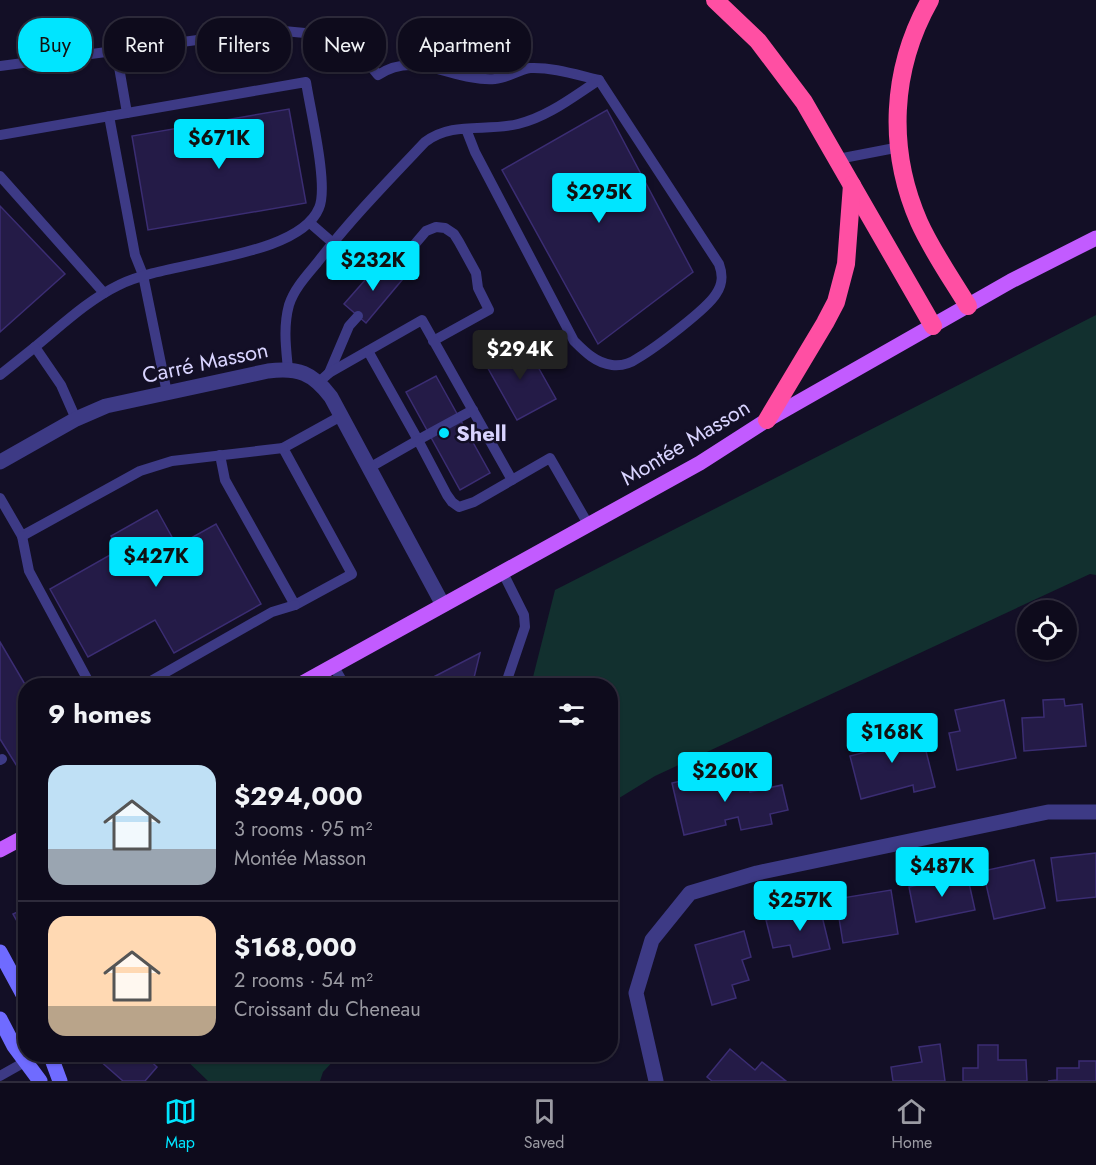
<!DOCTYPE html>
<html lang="en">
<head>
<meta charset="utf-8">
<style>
  body { margin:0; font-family:Jost,sans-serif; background:#171425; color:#f1f3f6; height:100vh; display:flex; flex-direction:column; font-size:22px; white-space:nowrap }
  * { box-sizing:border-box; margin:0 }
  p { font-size:20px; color:#9b9ba3 }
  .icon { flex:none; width:33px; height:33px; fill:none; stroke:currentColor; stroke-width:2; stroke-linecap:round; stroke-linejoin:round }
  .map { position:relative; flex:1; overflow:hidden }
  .drawer { position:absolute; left:18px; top:678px; width:600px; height:384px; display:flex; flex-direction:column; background:#0e0b1c; border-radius:24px; box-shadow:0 2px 4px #0004,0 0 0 2px #2e2b3b }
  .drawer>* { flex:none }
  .banner { position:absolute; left:18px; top:18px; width:600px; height:54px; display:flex; gap:12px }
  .controls { position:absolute; left:1017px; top:600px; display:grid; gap:12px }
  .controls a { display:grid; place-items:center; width:60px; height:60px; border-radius:50%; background:#0e0b1c; box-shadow:0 2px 4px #0004,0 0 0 2px #2e2b3b; font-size:30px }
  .price { position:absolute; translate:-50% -51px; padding:0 14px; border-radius:6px; background:#00e5ff; color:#111; font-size:20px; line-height:39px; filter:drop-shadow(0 2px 3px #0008) }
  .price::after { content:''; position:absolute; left:50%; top:36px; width:18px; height:14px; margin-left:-9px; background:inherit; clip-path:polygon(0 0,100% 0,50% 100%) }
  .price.selected { background:#222; color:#fff }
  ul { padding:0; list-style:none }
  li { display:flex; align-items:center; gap:18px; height:150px; padding:0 30px }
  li+li { border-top:2px solid #2e2b3b }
  li span { display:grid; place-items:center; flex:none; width:168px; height:120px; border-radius:18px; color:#555 }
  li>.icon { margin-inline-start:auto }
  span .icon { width:72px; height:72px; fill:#fffc; stroke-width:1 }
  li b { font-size:26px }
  h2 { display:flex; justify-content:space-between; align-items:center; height:72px; padding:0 30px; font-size:26px }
  .chip { padding:0 21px; border-radius:24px; background:#0e0b1c; box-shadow:0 2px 4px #0004,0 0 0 2px #2e2b3b; font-size:21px; line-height:54px }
  .chip.selected { background:#00e5ff; color:#111 }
  .menu { display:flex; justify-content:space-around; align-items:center; height:84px; border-top:2px solid #2e2b3b; background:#0e0b1c; font-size:16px; color:#9b9ba3 }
  .menu a { display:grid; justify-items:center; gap:3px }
  .menu .selected { color:#00e5ff }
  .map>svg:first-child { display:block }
</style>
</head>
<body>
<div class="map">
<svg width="1096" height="1081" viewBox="0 0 1096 1081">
  <rect width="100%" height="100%" fill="#130f26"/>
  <!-- green -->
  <g fill="#12302f">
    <polygon points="1096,315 1096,575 1090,574 655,776 611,803 610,686 531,685 555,590"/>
    <polygon points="181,1055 339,1055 323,1072 320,1081 208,1081"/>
  </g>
  <!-- building -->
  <g fill="#241b47" stroke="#3b2d73" stroke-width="1.5">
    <polygon points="289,109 306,203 148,230 132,136"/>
    <polygon points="607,110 693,272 598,344 502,170"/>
    <polygon points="0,206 65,274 0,332"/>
    <polygon points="381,262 402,280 366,323 344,304"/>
    <polygon points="524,342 556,399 517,420 485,363"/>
    <polygon points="436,376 490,473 460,490 406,392"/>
    <polygon points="157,510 177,546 216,524 261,604 174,653 155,620 88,657 50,589 119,550 111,536"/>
    <polygon points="0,642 26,686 25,779 0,739"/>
    <polygon points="480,653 472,686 416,686"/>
    <polygon points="1064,699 1065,706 1082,704 1086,746 1024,751 1022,718 1044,717 1043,700"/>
    <polygon points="1004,700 1016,758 957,770 949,733 960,731 955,710"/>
    <polygon points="903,727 907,742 923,739 935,787 914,792 913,785 861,799 850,756 866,752 862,738"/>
    <polygon points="716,773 717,777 733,774 736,783 747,781 750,792 782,785 788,810 770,814 772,824 741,830 738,817 725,820 726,825 684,835 672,783"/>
    <polygon points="1096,853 1096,897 1057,901 1051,858"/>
    <polygon points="1034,860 1045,908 994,919 983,871"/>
    <polygon points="967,874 975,910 916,922 909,887"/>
    <polygon points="891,890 898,934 843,943 836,899"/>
    <polygon points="26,908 26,937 13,914"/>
    <polygon points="820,908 830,949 793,957 790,945 773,948 766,920"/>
    <polygon points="744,931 751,957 742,960 749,980 732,985 736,998 712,1005 695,945"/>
    <polygon points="940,1044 945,1081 893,1081 891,1067 922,1062 919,1047"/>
    <polygon points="978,1045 998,1045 998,1060 1026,1060 1027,1081 963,1081 963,1068 978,1068"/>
    <polygon points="730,1049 755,1070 762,1062 786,1081 712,1081 707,1077"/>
    <polygon points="104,1054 143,1054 157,1067 145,1081 123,1081 99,1060"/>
    <polygon points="1079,1061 1096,1061 1096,1081 1048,1081 1057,1080 1057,1068 1079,1068"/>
  </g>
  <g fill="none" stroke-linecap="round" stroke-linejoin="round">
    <!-- lane -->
    <g stroke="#3d3a85" stroke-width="10">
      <polyline points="116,50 127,113"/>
      <path d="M 0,66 L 273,30 L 358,38 L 359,52 L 378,75 C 417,49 453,82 495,79 C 508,78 518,70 530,68 C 553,67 577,75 599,80"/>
      <polyline points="109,116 135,255 143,275 167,393"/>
      <path d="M 0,135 L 306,82 C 310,109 329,186 319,208 C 298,259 167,260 119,285 C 88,300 62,325 35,347 L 61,385 L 76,419"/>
      <polyline points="838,159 900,147"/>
      <polyline points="0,176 104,293"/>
      <polyline points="310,223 333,243"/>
      <polyline points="392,271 426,231 436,227 445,228 454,234 459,242 476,273 478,288 489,310 433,341"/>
      <polyline points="368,351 418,440 473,410"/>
      <path d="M 288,369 C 286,348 283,327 289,305 C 294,289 307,275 317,263 C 350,220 388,181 425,142 C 452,121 486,132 518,124 C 548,117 574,96 599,80 L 719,264 C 723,275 723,284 716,294 C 707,309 655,348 638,358 C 631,363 621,366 612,365 C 596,363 585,352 574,341 L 475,152 L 466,129"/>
      <polyline points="329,373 349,326 358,316"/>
      <polyline points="0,375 35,347"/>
      <polyline points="319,382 329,373 422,320 512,480"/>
      <polyline points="220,455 225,480 295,605 352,574 283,448 341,416"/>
      <polyline points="369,468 418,440 447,495 452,502 459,507 474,502 550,458 588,524"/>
      <polyline points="0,498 22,536 140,471 172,461 283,448"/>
      <polyline points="22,536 29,571 91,686"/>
      <polyline points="502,571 524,615 525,627 505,686"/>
      <polyline points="333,665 345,686"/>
      <polyline points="142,686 272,612 295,605"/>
      <polyline points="0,760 2,759"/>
      <polyline points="0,1076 39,1054"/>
    </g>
    <!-- street -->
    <g stroke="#3d3a85" stroke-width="15">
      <path d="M 0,462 L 76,419 L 106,406 L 268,371 C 298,367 313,373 331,397 L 443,605"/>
      <polyline points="656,1081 636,993 652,940 690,893 757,873 1048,812 1096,812"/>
    </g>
    <!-- secondary -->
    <g stroke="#6f6bff" stroke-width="15">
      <polyline points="0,952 26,1000"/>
      <polyline points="0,1019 14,1046 40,1081"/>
      <polyline points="50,1054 60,1081"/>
    </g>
    <!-- primary -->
    <g stroke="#c25bff" stroke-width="15">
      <polyline points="297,686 700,463 767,420 1011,281 1096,238"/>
      <polyline points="0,850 26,836"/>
    </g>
    <!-- highway -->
    <g stroke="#ff4fa3" stroke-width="18">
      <polyline points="715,0 758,41 804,102 933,326"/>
      <path d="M 930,0 C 891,69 887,149 919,222 C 932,251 951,278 968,306"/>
      <polyline points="767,420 825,323 836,302 846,264 852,185"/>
    </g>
  </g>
  <!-- markers -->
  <circle fill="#00e5ff" stroke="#130f26" stroke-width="2" cx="444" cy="433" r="6"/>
  <g text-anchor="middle" stroke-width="5" stroke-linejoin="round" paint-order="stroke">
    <!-- street labels -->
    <g font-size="22" fill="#d9d4ff" stroke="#130f26">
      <text transform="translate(205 362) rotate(-12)" y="8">Carré Masson</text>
      <text transform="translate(685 442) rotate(-31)" y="8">Montée Masson</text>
    </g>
    <!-- poi labels -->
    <g font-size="22" font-weight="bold" fill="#d9d4ff" stroke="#130f26" text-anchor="start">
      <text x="456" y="441">Shell</text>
    </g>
  </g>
</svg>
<div class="controls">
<a><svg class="icon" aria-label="locate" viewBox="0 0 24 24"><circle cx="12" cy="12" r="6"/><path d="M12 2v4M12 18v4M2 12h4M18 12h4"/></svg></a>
</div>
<b class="price" style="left:219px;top:170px">$671K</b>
<b class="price" style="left:599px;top:224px">$295K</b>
<b class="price" style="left:373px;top:292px">$232K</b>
<b class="price selected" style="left:520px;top:381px">$294K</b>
<b class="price" style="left:156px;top:588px">$427K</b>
<b class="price" style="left:892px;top:764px">$168K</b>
<b class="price" style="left:725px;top:803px">$260K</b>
<b class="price" style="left:942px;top:898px">$487K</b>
<b class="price" style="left:800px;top:932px">$257K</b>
<div class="banner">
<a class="chip selected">Buy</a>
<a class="chip">Rent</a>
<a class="chip">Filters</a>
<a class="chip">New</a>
<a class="chip">Apartment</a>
</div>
<section class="drawer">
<h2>9 homes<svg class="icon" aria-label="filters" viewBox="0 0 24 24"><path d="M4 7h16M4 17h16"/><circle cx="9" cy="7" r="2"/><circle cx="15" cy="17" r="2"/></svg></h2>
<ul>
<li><span style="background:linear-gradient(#bfe0f5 70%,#9aa5b1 0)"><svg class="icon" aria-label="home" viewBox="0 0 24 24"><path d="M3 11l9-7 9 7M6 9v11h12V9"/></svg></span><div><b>$294,000</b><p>3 rooms · 95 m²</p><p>Montée Masson</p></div></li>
<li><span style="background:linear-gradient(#ffd9b3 75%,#b9a48a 0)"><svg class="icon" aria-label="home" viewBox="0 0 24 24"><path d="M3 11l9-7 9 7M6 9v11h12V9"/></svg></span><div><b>$168,000</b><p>2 rooms · 54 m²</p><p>Croissant du Cheneau</p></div></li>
</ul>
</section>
</div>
<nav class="menu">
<a class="selected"><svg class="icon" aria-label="map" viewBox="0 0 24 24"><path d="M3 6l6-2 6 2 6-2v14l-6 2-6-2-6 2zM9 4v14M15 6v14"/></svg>Map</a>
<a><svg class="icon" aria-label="saved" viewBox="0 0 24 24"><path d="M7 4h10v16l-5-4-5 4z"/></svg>Saved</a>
<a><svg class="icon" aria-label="home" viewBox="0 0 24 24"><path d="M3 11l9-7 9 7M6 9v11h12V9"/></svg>Home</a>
</nav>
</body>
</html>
